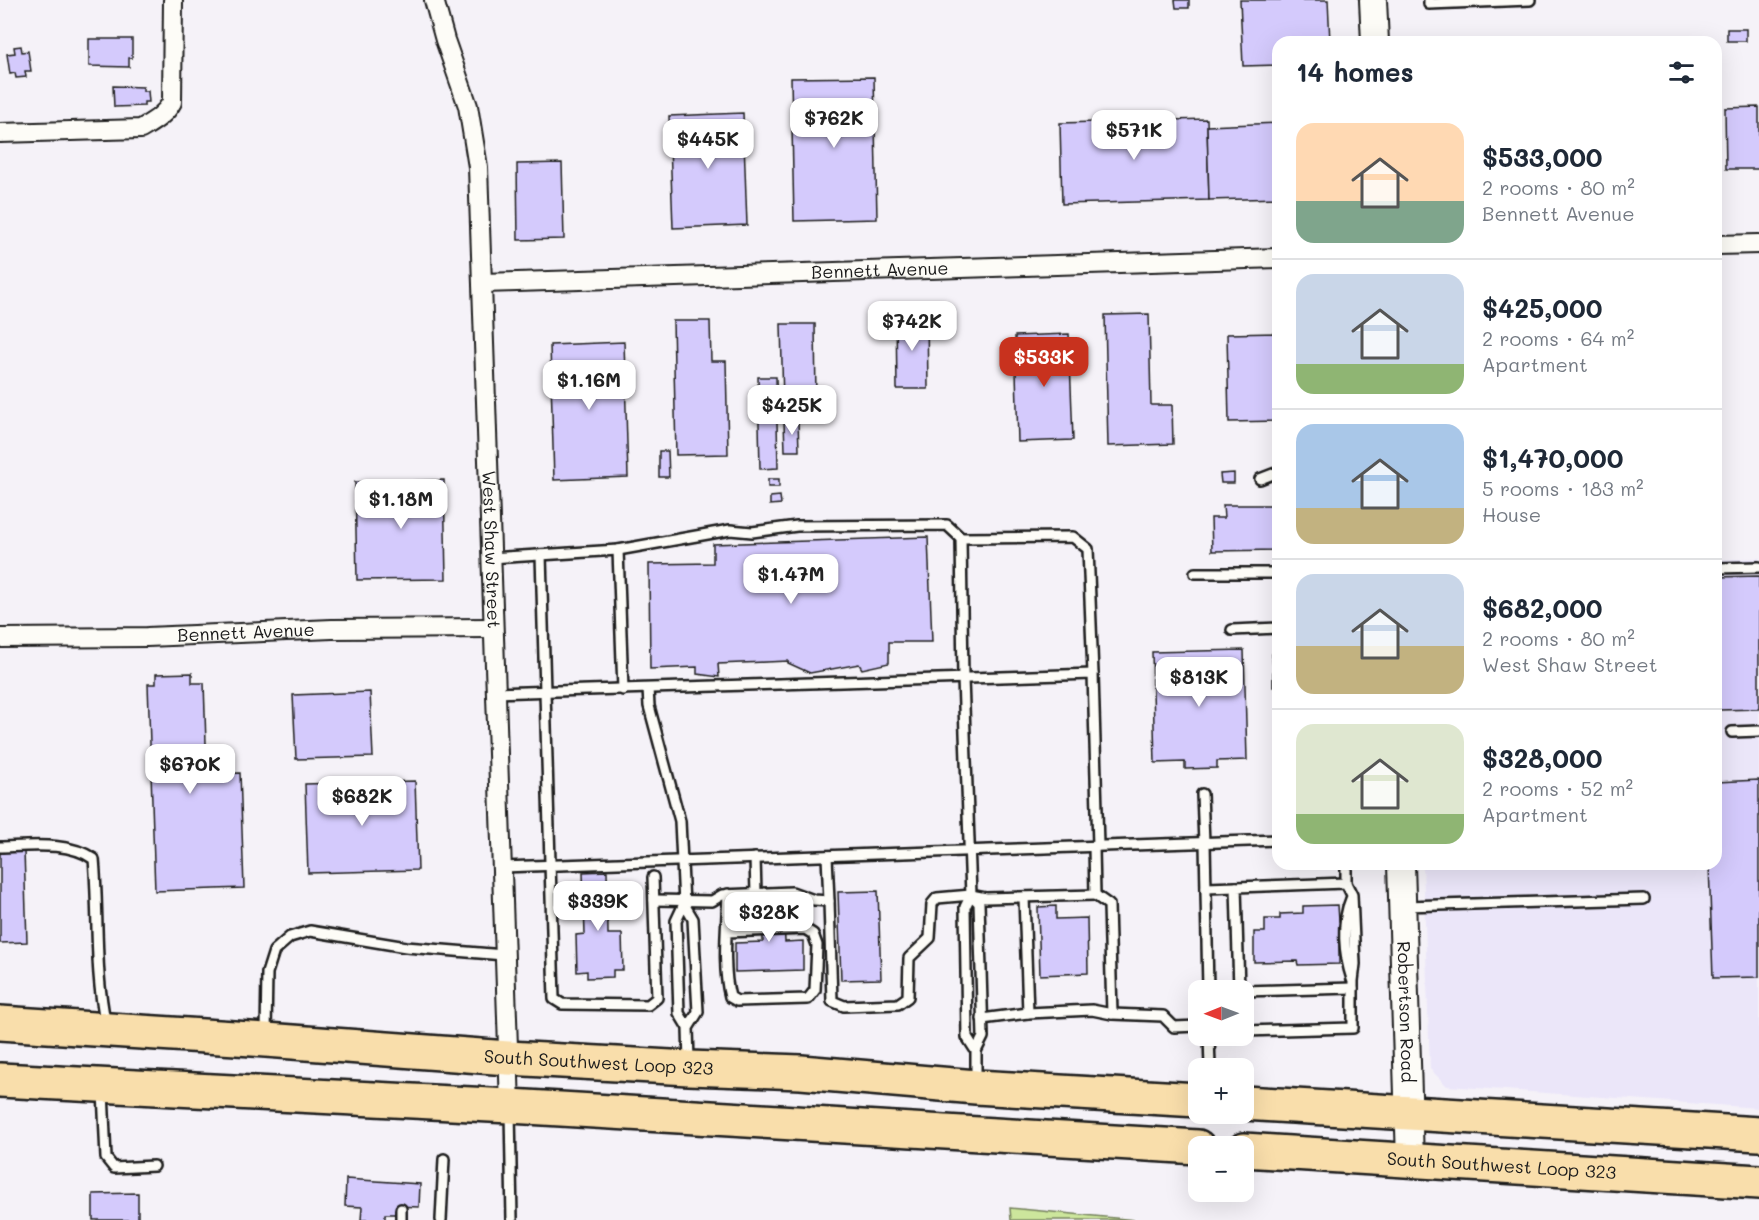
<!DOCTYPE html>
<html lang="en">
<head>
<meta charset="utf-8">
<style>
  body { margin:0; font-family:Mali,sans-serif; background:#f2f2f3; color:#1f2937; height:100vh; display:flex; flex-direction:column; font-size:22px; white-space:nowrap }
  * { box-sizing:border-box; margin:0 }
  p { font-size:20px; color:#747a83 }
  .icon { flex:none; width:33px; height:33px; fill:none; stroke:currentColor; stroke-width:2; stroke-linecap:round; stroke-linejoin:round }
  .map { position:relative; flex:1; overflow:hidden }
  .side { position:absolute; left:1272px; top:36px; width:450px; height:834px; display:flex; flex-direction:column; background:#fff; border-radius:18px; box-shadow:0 6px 24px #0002 }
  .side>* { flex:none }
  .needle { width:39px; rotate:269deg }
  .buttons { position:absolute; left:1188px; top:980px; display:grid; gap:12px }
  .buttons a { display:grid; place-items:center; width:66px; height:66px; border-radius:12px; background:#fff; box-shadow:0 6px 24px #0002; font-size:30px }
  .price { position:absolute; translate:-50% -51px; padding:0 14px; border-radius:12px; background:#fff; color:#222; font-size:20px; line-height:39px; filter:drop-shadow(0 2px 3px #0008) }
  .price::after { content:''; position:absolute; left:50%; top:36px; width:18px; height:14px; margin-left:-9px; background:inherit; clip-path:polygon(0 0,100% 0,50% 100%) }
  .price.current { background:#c8321e; color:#fff }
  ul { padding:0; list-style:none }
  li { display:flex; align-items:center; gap:18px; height:150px; padding:0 24px }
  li+li { border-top:2px solid #e0e1e3 }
  li span { display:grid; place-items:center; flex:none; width:168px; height:120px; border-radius:18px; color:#555 }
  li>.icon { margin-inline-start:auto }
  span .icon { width:72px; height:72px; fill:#fffc; stroke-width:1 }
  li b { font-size:26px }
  h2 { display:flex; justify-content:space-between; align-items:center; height:72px; padding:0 24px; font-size:26px }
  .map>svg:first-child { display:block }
</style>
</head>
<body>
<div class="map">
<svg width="1759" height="1220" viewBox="0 0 1759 1220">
  <rect width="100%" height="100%" fill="#f5f2f8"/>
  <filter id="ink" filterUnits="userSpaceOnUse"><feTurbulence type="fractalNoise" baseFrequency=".0167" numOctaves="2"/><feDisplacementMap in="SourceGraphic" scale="12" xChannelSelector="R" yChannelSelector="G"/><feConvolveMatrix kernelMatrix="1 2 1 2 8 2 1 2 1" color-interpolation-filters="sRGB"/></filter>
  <g filter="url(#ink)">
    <!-- built -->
    <polygon fill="#ebe6f9" points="1759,558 1759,1108 1447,1086 1430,1069 1423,864 1716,864 1716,560"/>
    <!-- green -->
    <polygon fill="#cce69c" stroke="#74815c" stroke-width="1.5" points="1010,1208 1136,1220 1011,1220"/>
    <!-- building -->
    <g fill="#d4cafc" stroke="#1c1c1c" stroke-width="1.5">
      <polygon points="1175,0 1189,0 1189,8 1176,8"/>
      <polygon points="1240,0 1328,0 1330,42 1278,42 1278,65 1243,66"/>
      <rect x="1727" y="29" width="19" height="12"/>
      <polygon points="89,39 132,39 132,58 129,58 129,67 89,66"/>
      <polygon points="1582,40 1582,42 1512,42"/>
      <polygon points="21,46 22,52 28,51 31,71 25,71 26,77 16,78 15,73 10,74 7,54 15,53 14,47"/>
      <polygon points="874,77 877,219 794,221 791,78"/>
      <polygon points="113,86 143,87 143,91 148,91 149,102 144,102 144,106 114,107"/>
      <polygon points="1759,107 1759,169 1726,169 1725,108"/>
      <polygon points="743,113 747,225 673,228 669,116"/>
      <polygon points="1207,119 1209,200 1062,204 1060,123"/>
      <polygon points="1278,123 1278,198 1209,200 1207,126"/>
      <polygon points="562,163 564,239 518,240 517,164"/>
      <polygon points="896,314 927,314 928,389 897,389"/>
      <polygon points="1149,314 1151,405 1172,405 1173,444 1108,446 1105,315"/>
      <polygon points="673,321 710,321 711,361 726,361 728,454 676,455"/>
      <polygon points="781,324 815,324 816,401 783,402"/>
      <polygon points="1278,333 1278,421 1229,422 1227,334"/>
      <polygon points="1069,334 1073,440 1018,442 1015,336"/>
      <polygon points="624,342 628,477 554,480 550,345"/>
      <polygon points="758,377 776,377 778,468 760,469"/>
      <polygon points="784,421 798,421 799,451 785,451"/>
      <polygon points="659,451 668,451 669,477 659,477"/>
      <polygon points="1234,473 1234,483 1221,483 1220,474"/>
      <rect x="768" y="479" width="11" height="8"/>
      <polygon points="444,480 446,579 357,580 355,482"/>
      <polygon points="780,496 781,504 770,505 770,497"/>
      <polygon points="1223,505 1278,505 1278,550 1212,551 1211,518 1224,518"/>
      <polygon points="928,537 932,642 889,642 889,663 862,669 859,664 810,673 788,663 788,661 718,664 719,677 697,674 697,667 650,669 649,564 713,563 713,544"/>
      <polygon points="1759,576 1759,709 1719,710 1720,734 1716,734 1716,577"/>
      <polygon points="1244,650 1247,760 1217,761 1217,768 1185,769 1185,762 1155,763 1152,652"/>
      <polygon points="1272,654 1278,654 1278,669 1273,669"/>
      <polygon points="1278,671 1278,687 1273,687 1273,672"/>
      <polygon points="192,673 192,683 204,683 207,774 240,773 244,888 155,891 148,684 156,684 156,674"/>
      <polygon points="370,692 373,757 296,759 293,695"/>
      <polygon points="1759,780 1759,977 1713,978 1709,864 1716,864 1716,782"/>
      <polygon points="415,781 418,870 308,873 305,784"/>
      <polygon points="24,851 27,942 0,943 0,852"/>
      <polygon points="607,871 608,934 622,934 623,970 613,970 613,977 587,978 587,971 577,972 576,935 585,934 583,872"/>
      <polygon points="878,891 881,979 841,980 838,892"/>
      <polygon points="1338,905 1339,921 1342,921 1345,935 1339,935 1339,964 1298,965 1297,961 1254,962 1254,932 1265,932 1265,919 1280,919 1280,914 1303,913 1303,906"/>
      <polygon points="1056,906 1056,919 1087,918 1088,973 1040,975 1038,907"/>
      <polygon points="800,908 801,921 784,921 785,942 803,941 803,970 735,972 735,943 763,942 763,922 735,923 735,910"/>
      <polygon points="346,1179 420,1184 419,1207 396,1206 396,1214 385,1214 385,1220 361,1220 362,1207 345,1206"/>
      <polygon points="138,1193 138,1220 93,1220 93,1194"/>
    </g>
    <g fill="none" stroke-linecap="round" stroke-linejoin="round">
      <defs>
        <g id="lane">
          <polyline points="1429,0 1429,4 1530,0"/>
          <polyline points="1260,479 1278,472"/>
          <polyline points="961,538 1073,537 1088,549 1093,674"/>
          <polyline points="618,550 623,690"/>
          <polyline points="541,555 554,999 562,1004 648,1005 657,998 653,877"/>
          <polyline points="491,558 618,550 730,530 752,532 797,526 947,525 961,538 963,679 971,895"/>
          <polyline points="1716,568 1759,567"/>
          <polyline points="1195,573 1278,573"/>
          <polyline points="1232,630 1278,628"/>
          <polyline points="648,689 649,706 680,821 684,904"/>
          <polyline points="495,693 1093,674 1098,846"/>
          <polyline points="1732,732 1759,731"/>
          <polyline points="1202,794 1204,843"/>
          <polyline points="1205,843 1208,990"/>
          <path d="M 0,847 C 30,846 69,841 94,859 C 99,915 94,970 106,1025"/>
          <polyline points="755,858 756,893"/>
          <polyline points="502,867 1278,840"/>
          <polyline points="1206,888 1236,887"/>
          <polyline points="1095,895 1109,905 1112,1014"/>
          <polyline points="1024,897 1028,1013"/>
          <path d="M 1351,899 C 1341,922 1344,955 1352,979"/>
          <polyline points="654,900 712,901 722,895 792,892 814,900 829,901 827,856"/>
          <polyline points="829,901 832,1001 844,1006 898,1004 908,997 909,958 930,938 932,904 937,898 971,895 986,898 1095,895 1094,847"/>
          <polyline points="1405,906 1644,899"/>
          <path d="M 727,932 L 805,929 L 813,934 L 817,945 L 815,990 L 808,999 L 737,1001 L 730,997 C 722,967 727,926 728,894"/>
          <polyline points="1239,990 1236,887 1346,883"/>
          <polyline points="1244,991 1353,988"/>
          <polyline points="982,1019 1028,1013 1092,1010 1112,1014 1163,1016 1174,1027 1198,1026"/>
          <polyline points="688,1028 679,1013 676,921 684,904 693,919 698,1012 688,1028 689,1062"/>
          <polyline points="1244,1029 1245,1031 1353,1028 1353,981 1355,964 1352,895 1346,883 1346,864"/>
          <polyline points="266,1033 267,973 274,951 290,937 310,931 406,947 504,955"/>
          <polyline points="1209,1035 1210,1068"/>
          <polyline points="976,1051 967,1037 965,907 971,895 979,903 983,1037 976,1051 976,1081"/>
          <polyline points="103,1091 106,1158 114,1168 154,1166"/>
          <polyline points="510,1111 512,1220"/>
          <polyline points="401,1220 401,1209"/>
          <polyline points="441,1220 444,1159"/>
        </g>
        <g id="street">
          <path id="s1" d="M 434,0 L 445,40 L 468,106 L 478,167 L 510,1106"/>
          <path d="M 0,133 L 141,129 C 154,121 165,115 172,102 L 173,0"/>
          <polyline points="1716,245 1759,244"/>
          <path id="s2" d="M 482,283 L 1278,258"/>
          <path id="s3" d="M 0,638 L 147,637 L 332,629 L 493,628"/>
        </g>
        <g id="secondary">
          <polyline points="1373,0 1375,42"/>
          <path id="s4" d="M 1401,864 L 1410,1161"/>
        </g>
        <g id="highway">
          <path id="s5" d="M 0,1023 L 266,1040 L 508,1058 L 689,1068 L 801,1072 L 976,1087 L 1198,1100"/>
          <polyline points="0,1080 510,1106 1198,1147"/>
          <polyline points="1244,1103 1759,1134"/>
          <path id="s6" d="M 1244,1150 L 1759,1182"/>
        </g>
      </defs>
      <!-- lane casing -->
      <use href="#lane" stroke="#1c1c1c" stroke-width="14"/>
      <!-- street casing -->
      <use href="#street" stroke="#1c1c1c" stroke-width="22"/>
      <!-- secondary casing -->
      <use href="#secondary" stroke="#1c1c1c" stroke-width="30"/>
      <!-- highway casing -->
      <use href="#highway" stroke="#1c1c1c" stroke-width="38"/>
      <!-- lane -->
      <use href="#lane" stroke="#fdfcf7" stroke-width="9"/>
      <!-- street -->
      <use href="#street" stroke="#fdfcf7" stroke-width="18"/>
      <!-- secondary -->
      <use href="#secondary" stroke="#fdfcf7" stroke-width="26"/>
      <!-- highway -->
      <use href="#highway" stroke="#f9deab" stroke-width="33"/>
    </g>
  </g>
  <g text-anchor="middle" stroke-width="4.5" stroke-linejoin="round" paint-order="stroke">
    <!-- street labels -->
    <g font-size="18" fill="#1c1c1c" stroke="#fdfcf7">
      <text dy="6" stroke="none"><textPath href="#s2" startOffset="398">Bennett Avenue</textPath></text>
      <text dy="6" stroke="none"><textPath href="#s1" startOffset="556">West Shaw Street</textPath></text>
      <text dy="6" stroke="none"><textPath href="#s3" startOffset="246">Bennett Avenue</textPath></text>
      <text dy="6" stroke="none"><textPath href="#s4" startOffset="148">Robertson Road</textPath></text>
      <text dy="6" stroke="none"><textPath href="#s5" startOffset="600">South Southwest Loop 323</textPath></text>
      <text dy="6" stroke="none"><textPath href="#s6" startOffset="258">South Southwest Loop 323</textPath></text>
    </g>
  </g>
</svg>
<div class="buttons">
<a><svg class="needle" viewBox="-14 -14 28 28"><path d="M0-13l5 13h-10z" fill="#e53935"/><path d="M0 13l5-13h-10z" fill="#747a83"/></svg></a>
<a>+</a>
<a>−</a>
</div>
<b class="price" style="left:834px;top:149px">$762K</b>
<b class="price" style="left:1134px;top:161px">$571K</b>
<b class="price" style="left:708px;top:170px">$445K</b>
<b class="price" style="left:912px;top:352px">$742K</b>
<b class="price current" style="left:1044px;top:388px">$533K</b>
<b class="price" style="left:589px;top:411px">$1.16M</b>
<b class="price" style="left:792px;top:436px">$425K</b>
<b class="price" style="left:401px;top:530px">$1.18M</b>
<b class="price" style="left:791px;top:605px">$1.47M</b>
<b class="price" style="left:1199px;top:708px">$813K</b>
<b class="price" style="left:190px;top:795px">$670K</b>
<b class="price" style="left:362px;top:827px">$682K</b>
<b class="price" style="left:598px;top:932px">$339K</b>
<b class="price" style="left:769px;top:943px">$328K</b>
<section class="side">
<h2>14 homes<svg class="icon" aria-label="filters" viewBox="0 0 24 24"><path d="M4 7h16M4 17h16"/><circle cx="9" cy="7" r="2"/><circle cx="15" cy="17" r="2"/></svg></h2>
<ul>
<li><span style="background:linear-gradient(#ffd9b3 65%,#7fa58c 0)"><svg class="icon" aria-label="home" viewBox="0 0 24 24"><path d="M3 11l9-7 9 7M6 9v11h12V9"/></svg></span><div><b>$533,000</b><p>2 rooms · 80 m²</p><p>Bennett Avenue</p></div></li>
<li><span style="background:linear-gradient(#c9d6e8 75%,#8fb573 0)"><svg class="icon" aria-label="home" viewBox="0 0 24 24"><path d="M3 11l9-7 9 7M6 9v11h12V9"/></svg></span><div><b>$425,000</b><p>2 rooms · 64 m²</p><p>Apartment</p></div></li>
<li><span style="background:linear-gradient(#a9c7e8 70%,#c2b280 0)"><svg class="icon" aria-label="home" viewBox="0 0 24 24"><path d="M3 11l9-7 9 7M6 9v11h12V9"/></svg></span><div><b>$1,470,000</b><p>5 rooms · 183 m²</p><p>House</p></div></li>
<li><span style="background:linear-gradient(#c9d6e8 60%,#c2b280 0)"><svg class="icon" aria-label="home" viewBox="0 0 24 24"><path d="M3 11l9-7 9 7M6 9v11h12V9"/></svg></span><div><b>$682,000</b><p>2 rooms · 80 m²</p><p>West Shaw Street</p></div></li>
<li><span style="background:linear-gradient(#dfe7d0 75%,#8fb573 0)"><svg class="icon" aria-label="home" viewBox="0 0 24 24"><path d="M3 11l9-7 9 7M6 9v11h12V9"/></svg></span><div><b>$328,000</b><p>2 rooms · 52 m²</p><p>Apartment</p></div></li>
</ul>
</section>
</div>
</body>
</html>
